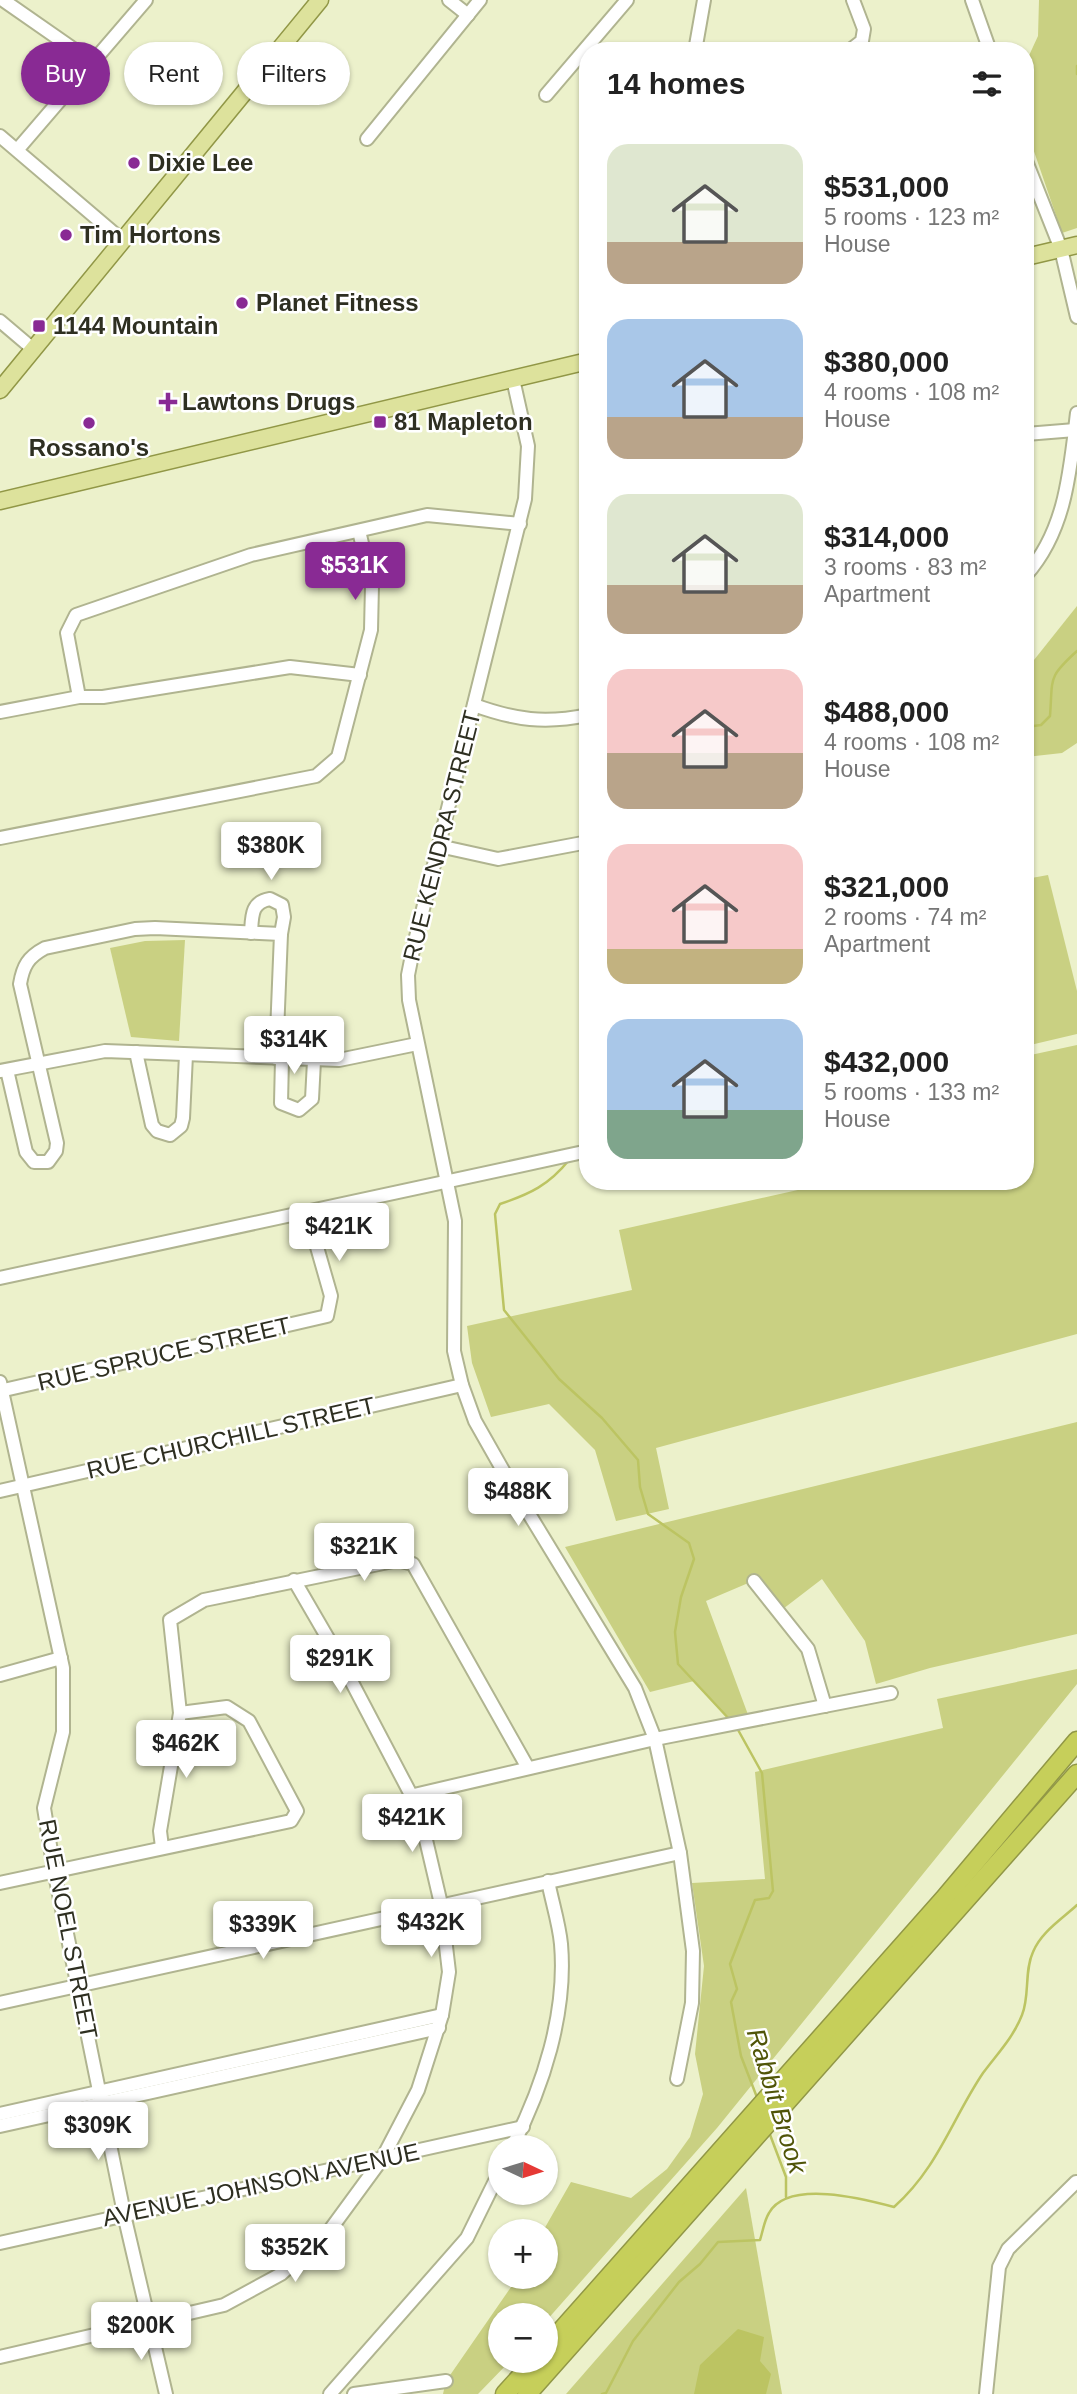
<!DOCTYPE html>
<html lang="en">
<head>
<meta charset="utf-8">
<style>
  body { margin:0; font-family:Helvetica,sans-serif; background:#f2f2f2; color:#222; height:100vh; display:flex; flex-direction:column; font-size:26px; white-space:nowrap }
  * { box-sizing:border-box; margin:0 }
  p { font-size:23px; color:#767676 }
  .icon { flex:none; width:38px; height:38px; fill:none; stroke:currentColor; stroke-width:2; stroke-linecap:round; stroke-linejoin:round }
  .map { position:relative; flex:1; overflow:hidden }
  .panel { position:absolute; left:579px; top:42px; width:455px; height:1148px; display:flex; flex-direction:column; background:#fff; border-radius:28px; box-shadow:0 2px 5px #0004 }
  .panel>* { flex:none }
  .top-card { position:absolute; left:21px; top:42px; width:453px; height:63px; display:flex; gap:14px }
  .needle { width:46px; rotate:94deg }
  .controls { position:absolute; left:488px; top:2135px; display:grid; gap:14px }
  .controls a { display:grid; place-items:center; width:70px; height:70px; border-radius:50%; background:#fff; box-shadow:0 2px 5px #0004; font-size:35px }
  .price { position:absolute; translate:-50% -60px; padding:0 16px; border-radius:7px; background:#fff; color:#222; font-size:23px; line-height:46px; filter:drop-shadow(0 2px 4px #0008) }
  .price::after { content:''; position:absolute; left:50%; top:42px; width:21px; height:16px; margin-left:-10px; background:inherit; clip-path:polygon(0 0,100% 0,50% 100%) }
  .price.current { background:#892a94; color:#fff }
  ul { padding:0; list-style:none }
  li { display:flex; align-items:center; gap:21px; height:175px; padding:0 28px }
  li span { display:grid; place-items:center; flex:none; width:196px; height:140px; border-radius:21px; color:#555 }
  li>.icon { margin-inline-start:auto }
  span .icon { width:84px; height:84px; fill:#fffc; stroke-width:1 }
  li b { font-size:30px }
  h2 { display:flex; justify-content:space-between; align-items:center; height:84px; padding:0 28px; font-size:30px }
  .chip { padding:0 24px; border-radius:32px; background:#fff; box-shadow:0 2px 5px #0004; font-size:24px; line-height:63px }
  .chip.current { background:#892a94; color:#fff }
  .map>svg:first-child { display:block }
</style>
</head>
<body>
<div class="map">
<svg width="1077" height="2394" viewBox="0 0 1077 2394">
  <rect width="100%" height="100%" fill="#ecf1cb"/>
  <!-- green -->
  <g fill="#c9d082">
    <polygon points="1039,0 1077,0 1077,228 1062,233 1026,128 1026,62 1038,36"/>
    <polygon points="1077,606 1077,743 1062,753 1026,757 1026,670"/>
    <polygon points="1048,875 1077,991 1077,1034 1026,1046 1026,879"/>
    <polygon points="185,940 179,1041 131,1037 110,948 145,941"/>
    <polygon points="1077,1045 1077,1334 656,1448 669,1509 616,1521 595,1450 549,1404 491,1417 472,1363 467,1326 632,1290 619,1230 838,1181 1026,1181 1026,1056"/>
    <polygon points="1077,1422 1077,1634 930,1668 876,1684 865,1641 822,1579 779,1612 753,1581 706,1601 750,1720 733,1724 694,1681 650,1692 565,1547"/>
    <polygon points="1077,1669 1077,1684 717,2128 546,2321 546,2315 500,2315 500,2361 510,2361 478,2394 443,2394 446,2381 518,2277 546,2277 546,2231 543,2231 571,2182 631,2198 667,2169 690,2137 703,2094 695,2054 704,1966 692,1883 765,1879 755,1772 943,1728 937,1699"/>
    <polygon points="746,2188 782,2394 566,2394"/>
  </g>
  <!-- water -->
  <polygon fill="#bcc462" points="738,2329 764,2337 760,2361 771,2374 766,2394 694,2394 700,2365"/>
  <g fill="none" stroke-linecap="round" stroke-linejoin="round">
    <!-- stream -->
    <g stroke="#bcc462" stroke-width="2.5">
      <polyline points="1077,66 1077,74"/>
      <path d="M 1026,727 L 1041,725 L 1050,716 C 1053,678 1047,678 1077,651"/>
      <polyline points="577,1149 588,1140"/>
      <path d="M 569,1160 C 549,1185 530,1194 500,1204 L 495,1214 L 504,1310 L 559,1379 L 602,1418 L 638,1460 L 640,1487 L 648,1514 L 689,1543 L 694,1559 L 681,1597 L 675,1632 L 678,1664 L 730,1720"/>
      <polyline points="737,1728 762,1773 773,1891 769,1898 755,1900 730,1964 737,1989 731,2002 741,2056 758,2100"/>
      <polyline points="769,2132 786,2177 786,2197"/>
      <path d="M 602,2394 L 606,2393 L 633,2341 L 679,2282 L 700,2264 L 718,2242 L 760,2240 C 763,2231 764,2221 769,2213 C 788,2179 864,2199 894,2207 C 938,2168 952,2119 983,2073 C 997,2054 1013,2038 1022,2015 C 1030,1996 1024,1971 1033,1952 C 1041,1932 1062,1919 1077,1905"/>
    </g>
    <defs>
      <g id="minor">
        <polyline points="3,0 92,62"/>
        <polyline points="449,0 468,15"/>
        <polyline points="972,0 990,51"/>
        <polyline points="695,51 704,0"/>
        <polyline points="849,51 862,41 864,29 853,0"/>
        <polyline points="546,95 627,0"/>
        <polyline points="0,136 122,240"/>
        <polyline points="367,139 480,0"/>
        <polyline points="18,149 146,0"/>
        <polyline points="1026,161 1061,249 1077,317"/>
        <polyline points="0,321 33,349"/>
        <polyline points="513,379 528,446 525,499 414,945 408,975 409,1000 455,1221 454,1351 462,1385 475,1421 509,1481 635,1688 655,1739 680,1853 693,1951 692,2003 677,2079"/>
        <polyline points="1026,434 1075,430"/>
        <path d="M 1026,575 C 1066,530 1070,471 1077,413"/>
        <polyline points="79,697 67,633 76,615 251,555 427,515 520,524"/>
        <path d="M 474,705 C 515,720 545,724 588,715"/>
        <polyline points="0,712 79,697 103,697 290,667 360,675"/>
        <polyline points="0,838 316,776 338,757 371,630 372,585 359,531"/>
        <polyline points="439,846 498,859 588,842"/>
        <path d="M 251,933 C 252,916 251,902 270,899 L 282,905 L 284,917 L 281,934"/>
        <polyline points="136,1052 152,1125 157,1131 170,1135 181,1126 183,1118 186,1055"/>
        <polyline points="282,1059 281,1103 299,1110 312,1099 314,1061"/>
        <path d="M 7,1070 L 26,1152 L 34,1162 L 48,1162 L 56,1151 L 57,1143 L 20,984 C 23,966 28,957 45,948 L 135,929 L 155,928 L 281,934 L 276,1058"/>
        <polyline points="0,1071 105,1051 339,1060 417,1044"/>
        <polyline points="0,1278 588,1151"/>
        <polyline points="0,1382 63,1668 63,1732 44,1808 54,1870 126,2223 166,2394"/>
        <polyline points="0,1391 327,1316 331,1296 307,1212"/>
        <polyline points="0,1491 462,1385"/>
        <polyline points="754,1581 808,1649 825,1706"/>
        <polyline points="0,1675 61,1658"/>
        <polyline points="414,1795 655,1739 891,1693"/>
        <polyline points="162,1847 160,1831 180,1713 170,1620 204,1600 398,1560 413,1564 528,1768"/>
        <polyline points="0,1883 291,1821 297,1811 249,1721 227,1707 180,1713"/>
        <polyline points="0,2003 680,1853"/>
        <polyline points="0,2114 442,2015"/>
        <polyline points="0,2126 439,2028"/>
        <path d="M 512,2147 C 543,2087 567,2013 561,1944 C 559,1923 552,1902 548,1881"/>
        <polyline points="0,2243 523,2127"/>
        <polyline points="0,2357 224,2305 281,2274 330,2230 382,2159 418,2090 442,2015 449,1972 441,1904 419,1810 337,1654 294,1580"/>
        <polyline points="330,2394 467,2238 500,2171"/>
        <polyline points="354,2394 446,2381"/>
        <polyline points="986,2394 999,2267 1008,2249 1076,2182"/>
      </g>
      <g id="major">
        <polyline points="1026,257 1077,245"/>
        <polyline points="0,390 320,0"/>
        <polyline points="0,501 588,361"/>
      </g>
      <g id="highway">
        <polyline points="546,2348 944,1899 1077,1741"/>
        <polyline points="505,2394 535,2361"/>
        <polyline points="527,2394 1077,1774"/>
      </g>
    </defs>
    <!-- minor casing -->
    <use href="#minor" stroke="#b0b490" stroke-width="16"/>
    <!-- major casing -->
    <use href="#major" stroke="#919746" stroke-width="19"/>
    <!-- highway casing -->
    <use href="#highway" stroke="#919746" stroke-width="21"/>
    <!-- minor -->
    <use href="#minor" stroke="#fff" stroke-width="12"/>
    <!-- major -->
    <use href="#major" stroke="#dde29c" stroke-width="16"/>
    <!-- highway -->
    <use href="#highway" stroke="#c6cf5a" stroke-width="18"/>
  </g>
  <!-- markers -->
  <g fill="#892a94" stroke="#fff" stroke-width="2.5">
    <circle cx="134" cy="163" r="7"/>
    <circle cx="66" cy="235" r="7"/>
    <circle cx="242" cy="303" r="7"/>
    <rect x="32" y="319" width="14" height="14" rx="3.5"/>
    <path d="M164.5 391.5h7v7h7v7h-7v7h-7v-7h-7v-7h7z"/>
    <rect x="373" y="415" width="14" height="14" rx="3.5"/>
    <circle cx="89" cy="423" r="7"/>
  </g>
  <g text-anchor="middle" stroke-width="5" stroke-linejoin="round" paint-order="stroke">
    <!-- poi labels -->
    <g font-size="24" font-weight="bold" fill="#2e2f21" stroke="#fff" text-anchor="start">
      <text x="148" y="171">Dixie Lee</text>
      <text x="80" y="243">Tim Hortons</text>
      <text x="256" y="311">Planet Fitness</text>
      <text x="53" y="334">1144 Mountain</text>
      <text x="182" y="410">Lawtons Drugs</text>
      <text x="394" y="430">81 Mapleton</text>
      <text x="89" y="456" text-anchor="middle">Rossano's</text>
    </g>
    <!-- street labels -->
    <g font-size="24" fill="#2e2f21" stroke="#fff">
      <text transform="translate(442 836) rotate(-76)" y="8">RUE KENDRA STREET</text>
      <text transform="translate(164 1354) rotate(-13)" y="8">RUE SPRUCE STREET</text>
      <text transform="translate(231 1438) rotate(-13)" y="8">RUE CHURCHILL STREET</text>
      <text transform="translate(68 1929) rotate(79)" y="8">RUE NOEL STREET</text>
      <text transform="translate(261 2185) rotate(-12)" y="8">AVENUE JOHNSON AVENUE</text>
    </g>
    <!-- water labels -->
    <g font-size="26" font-style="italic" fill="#505508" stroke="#fff">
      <text transform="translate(777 2101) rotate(73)" y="9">Rabbit Brook</text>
    </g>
  </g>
</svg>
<div class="controls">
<a><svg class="needle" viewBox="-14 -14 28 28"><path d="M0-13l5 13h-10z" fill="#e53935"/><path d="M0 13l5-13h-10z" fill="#767676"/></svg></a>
<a>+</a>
<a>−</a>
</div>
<b class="price current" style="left:355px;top:602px">$531K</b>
<b class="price" style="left:271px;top:882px">$380K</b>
<b class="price" style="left:294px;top:1076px">$314K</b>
<b class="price" style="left:339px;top:1263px">$421K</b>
<b class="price" style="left:518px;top:1528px">$488K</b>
<b class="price" style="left:364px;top:1583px">$321K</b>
<b class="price" style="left:340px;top:1695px">$291K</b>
<b class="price" style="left:186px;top:1780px">$462K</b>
<b class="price" style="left:412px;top:1854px">$421K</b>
<b class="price" style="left:431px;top:1959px">$432K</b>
<b class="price" style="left:263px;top:1961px">$339K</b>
<b class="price" style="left:98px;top:2162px">$309K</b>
<b class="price" style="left:295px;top:2284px">$352K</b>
<b class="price" style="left:141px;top:2362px">$200K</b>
<div class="top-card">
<a class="chip current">Buy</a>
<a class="chip">Rent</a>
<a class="chip">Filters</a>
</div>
<section class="panel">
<h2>14 homes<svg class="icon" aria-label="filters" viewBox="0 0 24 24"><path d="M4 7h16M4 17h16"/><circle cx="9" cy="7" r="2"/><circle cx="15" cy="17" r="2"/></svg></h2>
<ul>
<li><span style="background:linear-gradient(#dfe7d0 70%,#b9a48a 0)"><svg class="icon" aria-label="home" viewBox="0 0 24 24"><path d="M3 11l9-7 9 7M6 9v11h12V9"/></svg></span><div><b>$531,000</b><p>5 rooms · 123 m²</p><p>House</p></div></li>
<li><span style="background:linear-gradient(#a9c7e8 70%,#b9a48a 0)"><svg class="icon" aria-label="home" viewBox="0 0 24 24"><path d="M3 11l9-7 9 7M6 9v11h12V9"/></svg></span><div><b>$380,000</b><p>4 rooms · 108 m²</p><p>House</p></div></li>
<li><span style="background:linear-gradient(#dfe7d0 65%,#b9a48a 0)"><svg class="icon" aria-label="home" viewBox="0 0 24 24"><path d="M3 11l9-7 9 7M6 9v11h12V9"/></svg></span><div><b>$314,000</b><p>3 rooms · 83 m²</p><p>Apartment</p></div></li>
<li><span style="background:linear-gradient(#f6c9c9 60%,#b9a48a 0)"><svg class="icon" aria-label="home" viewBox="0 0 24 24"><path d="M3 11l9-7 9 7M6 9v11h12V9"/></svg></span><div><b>$488,000</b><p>4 rooms · 108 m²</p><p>House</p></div></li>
<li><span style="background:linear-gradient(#f6c9c9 75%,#c2b280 0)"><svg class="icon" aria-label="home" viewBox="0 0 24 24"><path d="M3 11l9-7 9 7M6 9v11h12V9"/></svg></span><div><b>$321,000</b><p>2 rooms · 74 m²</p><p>Apartment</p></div></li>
<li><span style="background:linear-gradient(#a9c7e8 65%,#7fa58c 0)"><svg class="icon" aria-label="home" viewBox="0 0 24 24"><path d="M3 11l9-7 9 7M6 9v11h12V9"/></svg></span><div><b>$432,000</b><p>5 rooms · 133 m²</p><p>House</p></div></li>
</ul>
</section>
</div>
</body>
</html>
